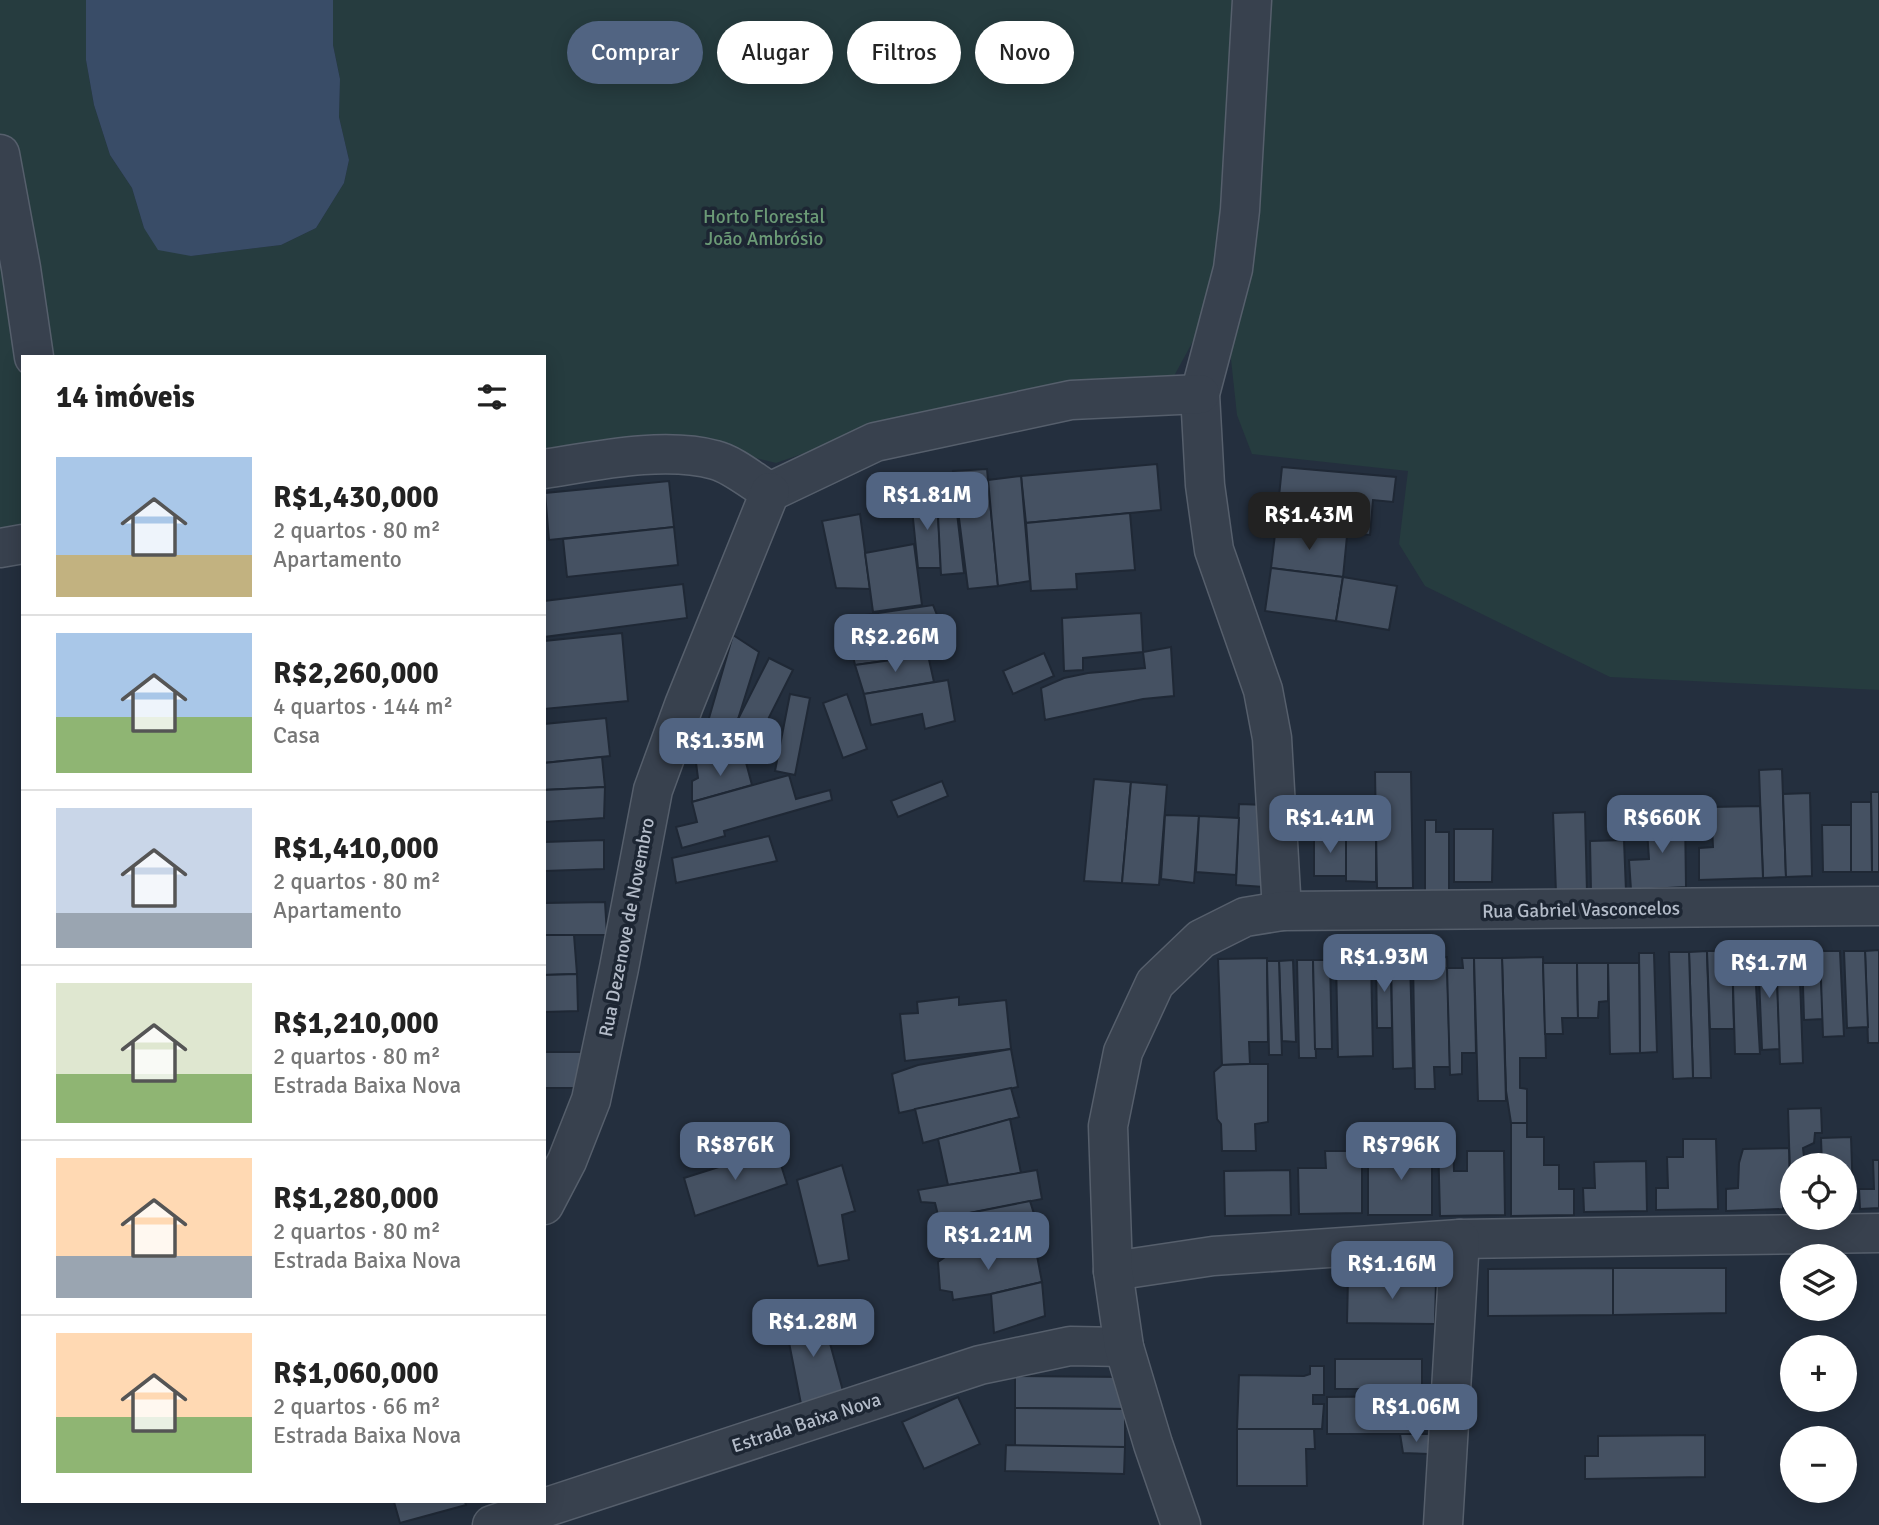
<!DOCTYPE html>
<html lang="pt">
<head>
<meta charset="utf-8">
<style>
  body { margin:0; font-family:Signika,sans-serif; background:#f6f6f6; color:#222; height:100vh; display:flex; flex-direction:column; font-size:26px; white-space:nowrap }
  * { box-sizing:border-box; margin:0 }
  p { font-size:23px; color:#767676 }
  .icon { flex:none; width:38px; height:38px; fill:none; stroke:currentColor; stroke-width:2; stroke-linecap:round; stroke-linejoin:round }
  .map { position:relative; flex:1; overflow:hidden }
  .panel { position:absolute; left:21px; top:355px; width:525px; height:1148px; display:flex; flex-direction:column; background:#fff; border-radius:0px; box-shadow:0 4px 18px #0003 }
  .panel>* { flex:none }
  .top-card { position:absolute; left:567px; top:21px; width:665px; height:63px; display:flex; gap:14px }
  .tools { position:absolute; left:1780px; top:1153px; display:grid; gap:14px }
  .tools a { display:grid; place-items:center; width:77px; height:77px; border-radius:50%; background:#fff; box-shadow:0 4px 18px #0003; font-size:35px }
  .price { position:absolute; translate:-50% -60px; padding:0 16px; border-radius:14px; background:#516482; color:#fff; font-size:23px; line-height:46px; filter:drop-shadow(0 2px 4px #0008) }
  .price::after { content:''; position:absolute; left:50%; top:42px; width:21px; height:16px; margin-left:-10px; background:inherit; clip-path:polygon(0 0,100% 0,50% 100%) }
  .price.active { background:#222; color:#fff }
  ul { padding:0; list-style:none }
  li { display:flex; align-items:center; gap:21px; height:175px; padding:0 35px }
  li+li { border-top:2px solid #e0e0e0 }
  li span { display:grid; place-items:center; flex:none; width:196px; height:140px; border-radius:0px; color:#555 }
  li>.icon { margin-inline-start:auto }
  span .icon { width:84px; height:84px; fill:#fffc; stroke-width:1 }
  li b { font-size:30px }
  h2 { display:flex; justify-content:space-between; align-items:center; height:84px; padding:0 35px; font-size:30px }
  .pill { padding:0 24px; border-radius:32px; background:#fff; box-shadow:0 4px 18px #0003; font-size:24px; line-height:63px }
  .pill.active { background:#516482; color:#fff }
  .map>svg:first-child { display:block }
</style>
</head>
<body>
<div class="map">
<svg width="1879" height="1525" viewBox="0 0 1879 1525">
  <rect width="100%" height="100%" fill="#242f3e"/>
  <!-- green -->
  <g fill="#263c3f">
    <polygon points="0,0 86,0 86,60 94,105 110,155 132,188 144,228 191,256 281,245 316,228 344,183 349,160 339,117 340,79 333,45 333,0 1234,0 1222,244 1204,321 1174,376 1024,394 879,427 776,463 685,441 544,460 544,357 23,357 23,533 0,537"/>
    <polygon points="1267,0 1879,0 1879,690 1610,677 1425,586 1399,544 1408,471 1252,454 1237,415 1230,350"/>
  </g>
  <!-- water -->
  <polygon fill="#394c67" points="86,0 333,0 333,45 340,79 339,117 349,160 344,183 316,228 281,245 191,256 158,250 144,228 132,188 110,155 94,105 86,60"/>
  <!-- building -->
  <g fill="#455162" stroke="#1f2835" stroke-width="2">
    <polygon points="1157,464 1161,510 1026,523 1021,476"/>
    <polygon points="1282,467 1396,477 1393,502 1373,500 1370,535 1276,526"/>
    <polygon points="987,469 998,586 968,589 953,471"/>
    <polygon points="1021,476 1030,581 998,586 988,480"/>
    <polygon points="669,481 674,527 549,540 545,493"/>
    <polygon points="937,496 941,568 918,568 911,499"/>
    <polygon points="937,496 955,496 964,573 941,575"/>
    <polygon points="1130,513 1135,570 1076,574 1077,589 1031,591 1026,523"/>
    <polygon points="860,514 870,589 836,588 822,521"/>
    <polygon points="1276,526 1347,536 1343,577 1271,568"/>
    <polygon points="674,527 678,565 567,577 563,539"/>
    <polygon points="914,544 922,605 873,612 865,553"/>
    <polygon points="1271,568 1343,577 1336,621 1265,611"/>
    <polygon points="1343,577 1397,586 1389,630 1336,621"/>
    <polygon points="683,584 687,618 544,637 544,601"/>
    <polygon points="933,605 945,635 927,640 928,655 855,665 844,618"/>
    <polygon points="1141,613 1143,652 1083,658 1083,670 1064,671 1062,618"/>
    <polygon points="622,633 628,701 544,709 544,641"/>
    <polygon points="733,635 759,652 725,761 696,763"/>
    <polygon points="1171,647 1174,696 1143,699 1045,720 1041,688 1064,678 1088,673 1145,668 1143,652"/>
    <polygon points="1044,653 1054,676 1013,694 1003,671"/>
    <polygon points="928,655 934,682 864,694 855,665"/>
    <polygon points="769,658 793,670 759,737 735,725"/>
    <polygon points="948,680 955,721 925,729 922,714 871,725 864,694"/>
    <polygon points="790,694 810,698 795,775 775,771"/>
    <polygon points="847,694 867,749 843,758 823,703"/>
    <polygon points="606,718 610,756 544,763 544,724"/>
    <polygon points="744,755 752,785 692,802 692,781 698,778 696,763 725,761"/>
    <polygon points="602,757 605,787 544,790 544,763"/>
    <polygon points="1782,769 1786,877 1763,878 1759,770"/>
    <polygon points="1375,772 1411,772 1413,888 1377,888"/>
    <polygon points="789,775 796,799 830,790 832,800 724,831 725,836 682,848 676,827 697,822 692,802"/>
    <polygon points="1094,779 1131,782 1122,883 1084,881"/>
    <polygon points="942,781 948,796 898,817 891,801"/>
    <polygon points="1131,782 1167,785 1159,885 1122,883"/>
    <polygon points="605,787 604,818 544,822 544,790"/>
    <polygon points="1871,792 1879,792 1879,872 1872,872"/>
    <polygon points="1810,793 1812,876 1786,877 1783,794"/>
    <polygon points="1851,802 1871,802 1872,872 1851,872"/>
    <polygon points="1239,804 1266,805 1264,887 1236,885"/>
    <polygon points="1760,806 1763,878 1699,880 1699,848 1713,847 1711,807"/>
    <polygon points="1585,812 1587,893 1556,893 1553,813"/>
    <polygon points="1685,814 1686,887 1631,890 1629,860 1649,859 1646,815"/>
    <polygon points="1165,815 1199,816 1194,883 1161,879"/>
    <polygon points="1199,816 1239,818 1236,875 1196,872"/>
    <polygon points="1425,820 1436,820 1436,832 1449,832 1449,891 1425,891"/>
    <polygon points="1822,825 1851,825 1851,872 1823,872"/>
    <polygon points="1454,829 1493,829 1492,882 1454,882"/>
    <polygon points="1314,833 1346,834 1346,876 1314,876"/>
    <polygon points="1346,834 1376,834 1376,882 1346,881"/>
    <polygon points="769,836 777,861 676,883 672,858"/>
    <polygon points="604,840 604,869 544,871 544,842"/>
    <polygon points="1624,840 1626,891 1591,892 1590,841"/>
    <polygon points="605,902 607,935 544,935 544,903"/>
    <polygon points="544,935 574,935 577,974 544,975"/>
    <polygon points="1879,950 1879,1043 1868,1043 1865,951"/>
    <polygon points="1707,951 1711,1078 1693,1078 1689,952"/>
    <polygon points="1707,951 1732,951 1734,1029 1710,1029"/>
    <polygon points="1732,951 1754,951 1760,1054 1735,1054"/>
    <polygon points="1776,951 1780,1049 1762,1050 1758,952"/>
    <polygon points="1776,951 1799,951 1803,1063 1780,1064"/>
    <polygon points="1820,951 1823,1019 1804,1020 1802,952"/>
    <polygon points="1820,951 1840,951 1844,1036 1823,1037"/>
    <polygon points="1844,951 1865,951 1868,1027 1847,1028"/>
    <polygon points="1669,952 1689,952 1693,1078 1673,1079"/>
    <polygon points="1639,953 1654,953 1657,1052 1640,1053"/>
    <polygon points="1447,957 1450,1067 1434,1067 1435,1089 1415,1089 1413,958"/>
    <polygon points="1543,957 1546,1058 1520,1058 1520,1088 1527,1089 1527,1123 1511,1123 1506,1091 1502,958"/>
    <polygon points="1267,958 1268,1042 1249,1042 1250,1064 1222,1065 1218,959"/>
    <polygon points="1462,958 1474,958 1476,1053 1462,1053 1462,1074 1450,1075 1447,968 1463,968"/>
    <polygon points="1474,958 1502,958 1506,1101 1478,1101"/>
    <polygon points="1371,959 1373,1056 1338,1057 1336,960"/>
    <polygon points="1293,960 1296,1042 1282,1041 1279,961"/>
    <polygon points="1297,960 1313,960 1316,1058 1299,1058"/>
    <polygon points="1313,960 1330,960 1332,1049 1315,1049"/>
    <polygon points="1376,960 1391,960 1392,1028 1377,1028"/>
    <polygon points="1391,960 1410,960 1413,1068 1393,1069"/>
    <polygon points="1267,961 1279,961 1282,1055 1269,1055"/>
    <polygon points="1543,963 1577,963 1578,1018 1562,1018 1563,1034 1545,1034"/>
    <polygon points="1577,963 1608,963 1608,1001 1599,1002 1598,1018 1578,1018"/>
    <polygon points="1608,963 1639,963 1640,1053 1610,1054"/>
    <polygon points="577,974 578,1011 544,1012 544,975"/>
    <polygon points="959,997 959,1005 1006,1000 1011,1049 905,1061 900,1014 918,1013 917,1002"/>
    <polygon points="1011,1049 1018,1087 899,1113 892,1074 918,1065"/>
    <polygon points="544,1052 581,1052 580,1088 544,1088"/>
    <polygon points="1250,1064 1268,1064 1268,1122 1255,1124 1256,1151 1222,1151 1221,1124 1217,1119 1214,1072 1222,1065"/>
    <polygon points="1011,1088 1019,1117 923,1143 915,1109"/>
    <polygon points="1821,1108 1822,1133 1815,1133 1814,1143 1803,1148 1805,1166 1792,1166 1791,1208 1788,1109"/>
    <polygon points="1010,1119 1021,1173 948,1185 938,1139"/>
    <polygon points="1511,1123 1527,1123 1527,1137 1544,1137 1544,1165 1559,1165 1559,1189 1574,1189 1574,1215 1511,1216"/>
    <polygon points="1851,1137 1853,1196 1844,1197 1844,1166 1822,1166 1821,1138"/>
    <polygon points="1683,1139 1716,1139 1718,1209 1656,1210 1656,1188 1668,1188 1667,1157 1683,1157"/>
    <polygon points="1438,1140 1453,1140 1454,1171 1467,1171 1467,1151 1504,1151 1505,1215 1440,1216"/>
    <polygon points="1410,1143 1432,1143 1432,1215 1368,1215 1368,1154 1410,1154"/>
    <polygon points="1789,1148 1790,1192 1783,1196 1783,1209 1726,1211 1726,1189 1738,1188 1739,1163 1743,1149"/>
    <polygon points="776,1149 787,1184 695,1216 684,1178"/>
    <polygon points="1325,1151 1362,1151 1362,1213 1299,1214 1298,1168 1326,1168"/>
    <polygon points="1873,1160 1879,1160 1879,1208 1860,1209 1859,1189 1874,1189"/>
    <polygon points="1646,1161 1647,1211 1584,1212 1583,1188 1595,1188 1594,1162"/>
    <polygon points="842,1165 855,1211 842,1215 849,1260 818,1266 797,1180"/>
    <polygon points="1037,1170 1042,1199 939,1219 935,1203 921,1202 918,1190"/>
    <polygon points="1290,1170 1291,1215 1225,1216 1224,1171"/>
    <polygon points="1030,1201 1040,1233 969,1250 941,1250 939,1219"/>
    <polygon points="1035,1245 1042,1282 991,1294 953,1300 952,1292 940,1290 938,1262 955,1250 993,1256"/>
    <polygon points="1613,1268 1726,1268 1726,1313 1613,1315"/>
    <polygon points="1613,1268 1613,1315 1488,1316 1488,1269"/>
    <polygon points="1348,1278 1436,1279 1435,1324 1347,1323"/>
    <polygon points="1042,1282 1045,1316 994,1333 991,1294"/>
    <polygon points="822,1314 843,1391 801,1404 785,1322"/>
    <rect x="1335" y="1359" width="87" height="30"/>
    <polygon points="1310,1366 1324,1366 1324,1395 1313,1395 1313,1404 1324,1404 1322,1429 1237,1429 1239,1375 1304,1376 1310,1374"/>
    <polygon points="1015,1376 1125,1377 1125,1409 1015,1408"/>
    <polygon points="1422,1396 1422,1434 1327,1434 1327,1397"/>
    <polygon points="958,1397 980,1444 924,1469 902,1422"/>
    <polygon points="1015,1408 1125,1409 1125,1447 1015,1447"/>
    <polygon points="1237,1429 1314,1429 1315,1449 1306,1449 1307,1486 1237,1486"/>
    <polygon points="1400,1434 1430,1434 1429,1454 1403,1453"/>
    <polygon points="1705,1435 1705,1477 1585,1479 1585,1456 1598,1456 1598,1436"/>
    <polygon points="1006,1445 1125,1447 1124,1474 1005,1471"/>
    <polygon points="394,1502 465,1502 466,1505 400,1523"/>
  </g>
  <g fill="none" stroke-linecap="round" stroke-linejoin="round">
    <defs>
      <g id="minor">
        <polyline points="1252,0 1240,210 1233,269 1200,394 1205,485 1214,550 1263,690 1272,738 1282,911"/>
        <polyline points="0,154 21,268 34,357"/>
        <path d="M 544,469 C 596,461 664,446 715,460 C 732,464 755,483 770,492 L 875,442 L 1071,400 L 1200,394"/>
        <polyline points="0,548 23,544"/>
        <polyline points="544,1205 567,1161 591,1100 619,968 653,790 684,705 770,492"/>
        <polyline points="1113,1271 1213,1256 1460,1239 1879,1233"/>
        <polyline points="492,1525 980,1365 1070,1346 1124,1347"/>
        <polyline points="1181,1525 1153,1444 1124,1347 1113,1271 1108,1126 1123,1052 1155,983 1201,939 1245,917 1282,911 1879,906"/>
        <polyline points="1443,1525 1460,1239"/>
      </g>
    </defs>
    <!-- minor casing -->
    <use href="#minor" stroke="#565f6c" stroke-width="41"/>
    <!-- minor -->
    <use href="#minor" stroke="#38414e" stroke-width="38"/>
  </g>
  <g text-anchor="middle" stroke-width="7" stroke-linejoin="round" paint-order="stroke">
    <!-- park labels -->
    <g font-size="19" fill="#6b9a76" stroke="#1d2633">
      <text x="764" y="223">Horto Florestal<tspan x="764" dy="22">João Ambrósio</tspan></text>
    </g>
    <!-- street labels -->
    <g font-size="19" fill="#b4bcc9" stroke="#1d2633">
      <text transform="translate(1581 909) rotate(-1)" y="7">Rua Gabriel Vasconcelos</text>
      <text transform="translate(626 927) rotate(-79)" y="7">Rua Dezenove de Novembro</text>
      <text transform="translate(806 1422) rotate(-18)" y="7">Estrada Baixa Nova</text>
    </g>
  </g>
</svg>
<div class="tools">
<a><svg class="icon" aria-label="locate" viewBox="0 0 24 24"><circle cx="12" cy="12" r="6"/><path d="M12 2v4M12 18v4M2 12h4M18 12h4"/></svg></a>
<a><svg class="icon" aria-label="layers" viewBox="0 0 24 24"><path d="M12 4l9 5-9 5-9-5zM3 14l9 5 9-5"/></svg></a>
<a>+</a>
<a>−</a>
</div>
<b class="price" style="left:927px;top:532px">R$1.81M</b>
<b class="price active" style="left:1309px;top:552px">R$1.43M</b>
<b class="price" style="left:895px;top:674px">R$2.26M</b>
<b class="price" style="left:720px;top:778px">R$1.35M</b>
<b class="price" style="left:1330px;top:855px">R$1.41M</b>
<b class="price" style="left:1662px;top:855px">R$660K</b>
<b class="price" style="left:1384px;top:994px">R$1.93M</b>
<b class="price" style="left:1769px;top:1000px">R$1.7M</b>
<b class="price" style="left:735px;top:1182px">R$876K</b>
<b class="price" style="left:1401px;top:1182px">R$796K</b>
<b class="price" style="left:988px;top:1272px">R$1.21M</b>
<b class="price" style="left:1392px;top:1301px">R$1.16M</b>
<b class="price" style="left:813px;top:1359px">R$1.28M</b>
<b class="price" style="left:1416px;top:1444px">R$1.06M</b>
<div class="top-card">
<a class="pill active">Comprar</a>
<a class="pill">Alugar</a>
<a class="pill">Filtros</a>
<a class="pill">Novo</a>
</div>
<section class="panel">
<h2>14 imóveis<svg class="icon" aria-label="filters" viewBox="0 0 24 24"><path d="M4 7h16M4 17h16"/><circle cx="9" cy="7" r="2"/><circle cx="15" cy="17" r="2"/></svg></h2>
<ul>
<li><span style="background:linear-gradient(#a9c7e8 70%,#c2b280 0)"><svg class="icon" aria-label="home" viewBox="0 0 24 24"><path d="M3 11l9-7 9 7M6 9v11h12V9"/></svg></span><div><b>R$1,430,000</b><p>2 quartos · 80 m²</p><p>Apartamento</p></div></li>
<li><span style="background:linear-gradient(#a9c7e8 60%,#8fb573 0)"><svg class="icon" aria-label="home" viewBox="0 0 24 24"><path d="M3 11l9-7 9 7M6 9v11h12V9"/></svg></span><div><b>R$2,260,000</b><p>4 quartos · 144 m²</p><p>Casa</p></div></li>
<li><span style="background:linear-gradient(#c9d6e8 75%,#9aa5b1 0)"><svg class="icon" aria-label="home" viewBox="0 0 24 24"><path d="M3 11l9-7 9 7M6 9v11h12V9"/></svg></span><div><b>R$1,410,000</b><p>2 quartos · 80 m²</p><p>Apartamento</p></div></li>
<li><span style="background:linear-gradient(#dfe7d0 65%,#8fb573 0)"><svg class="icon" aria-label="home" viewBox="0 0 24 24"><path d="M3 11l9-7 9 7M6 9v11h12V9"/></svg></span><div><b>R$1,210,000</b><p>2 quartos · 80 m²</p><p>Estrada Baixa Nova</p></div></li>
<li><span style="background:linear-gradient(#ffd9b3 70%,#9aa5b1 0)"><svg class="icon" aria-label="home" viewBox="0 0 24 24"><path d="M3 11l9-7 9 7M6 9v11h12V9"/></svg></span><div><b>R$1,280,000</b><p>2 quartos · 80 m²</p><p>Estrada Baixa Nova</p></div></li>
<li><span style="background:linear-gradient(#ffd9b3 60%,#8fb573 0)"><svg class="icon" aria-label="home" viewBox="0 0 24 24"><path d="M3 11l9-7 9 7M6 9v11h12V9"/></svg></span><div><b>R$1,060,000</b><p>2 quartos · 66 m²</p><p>Estrada Baixa Nova</p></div></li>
</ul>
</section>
</div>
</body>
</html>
